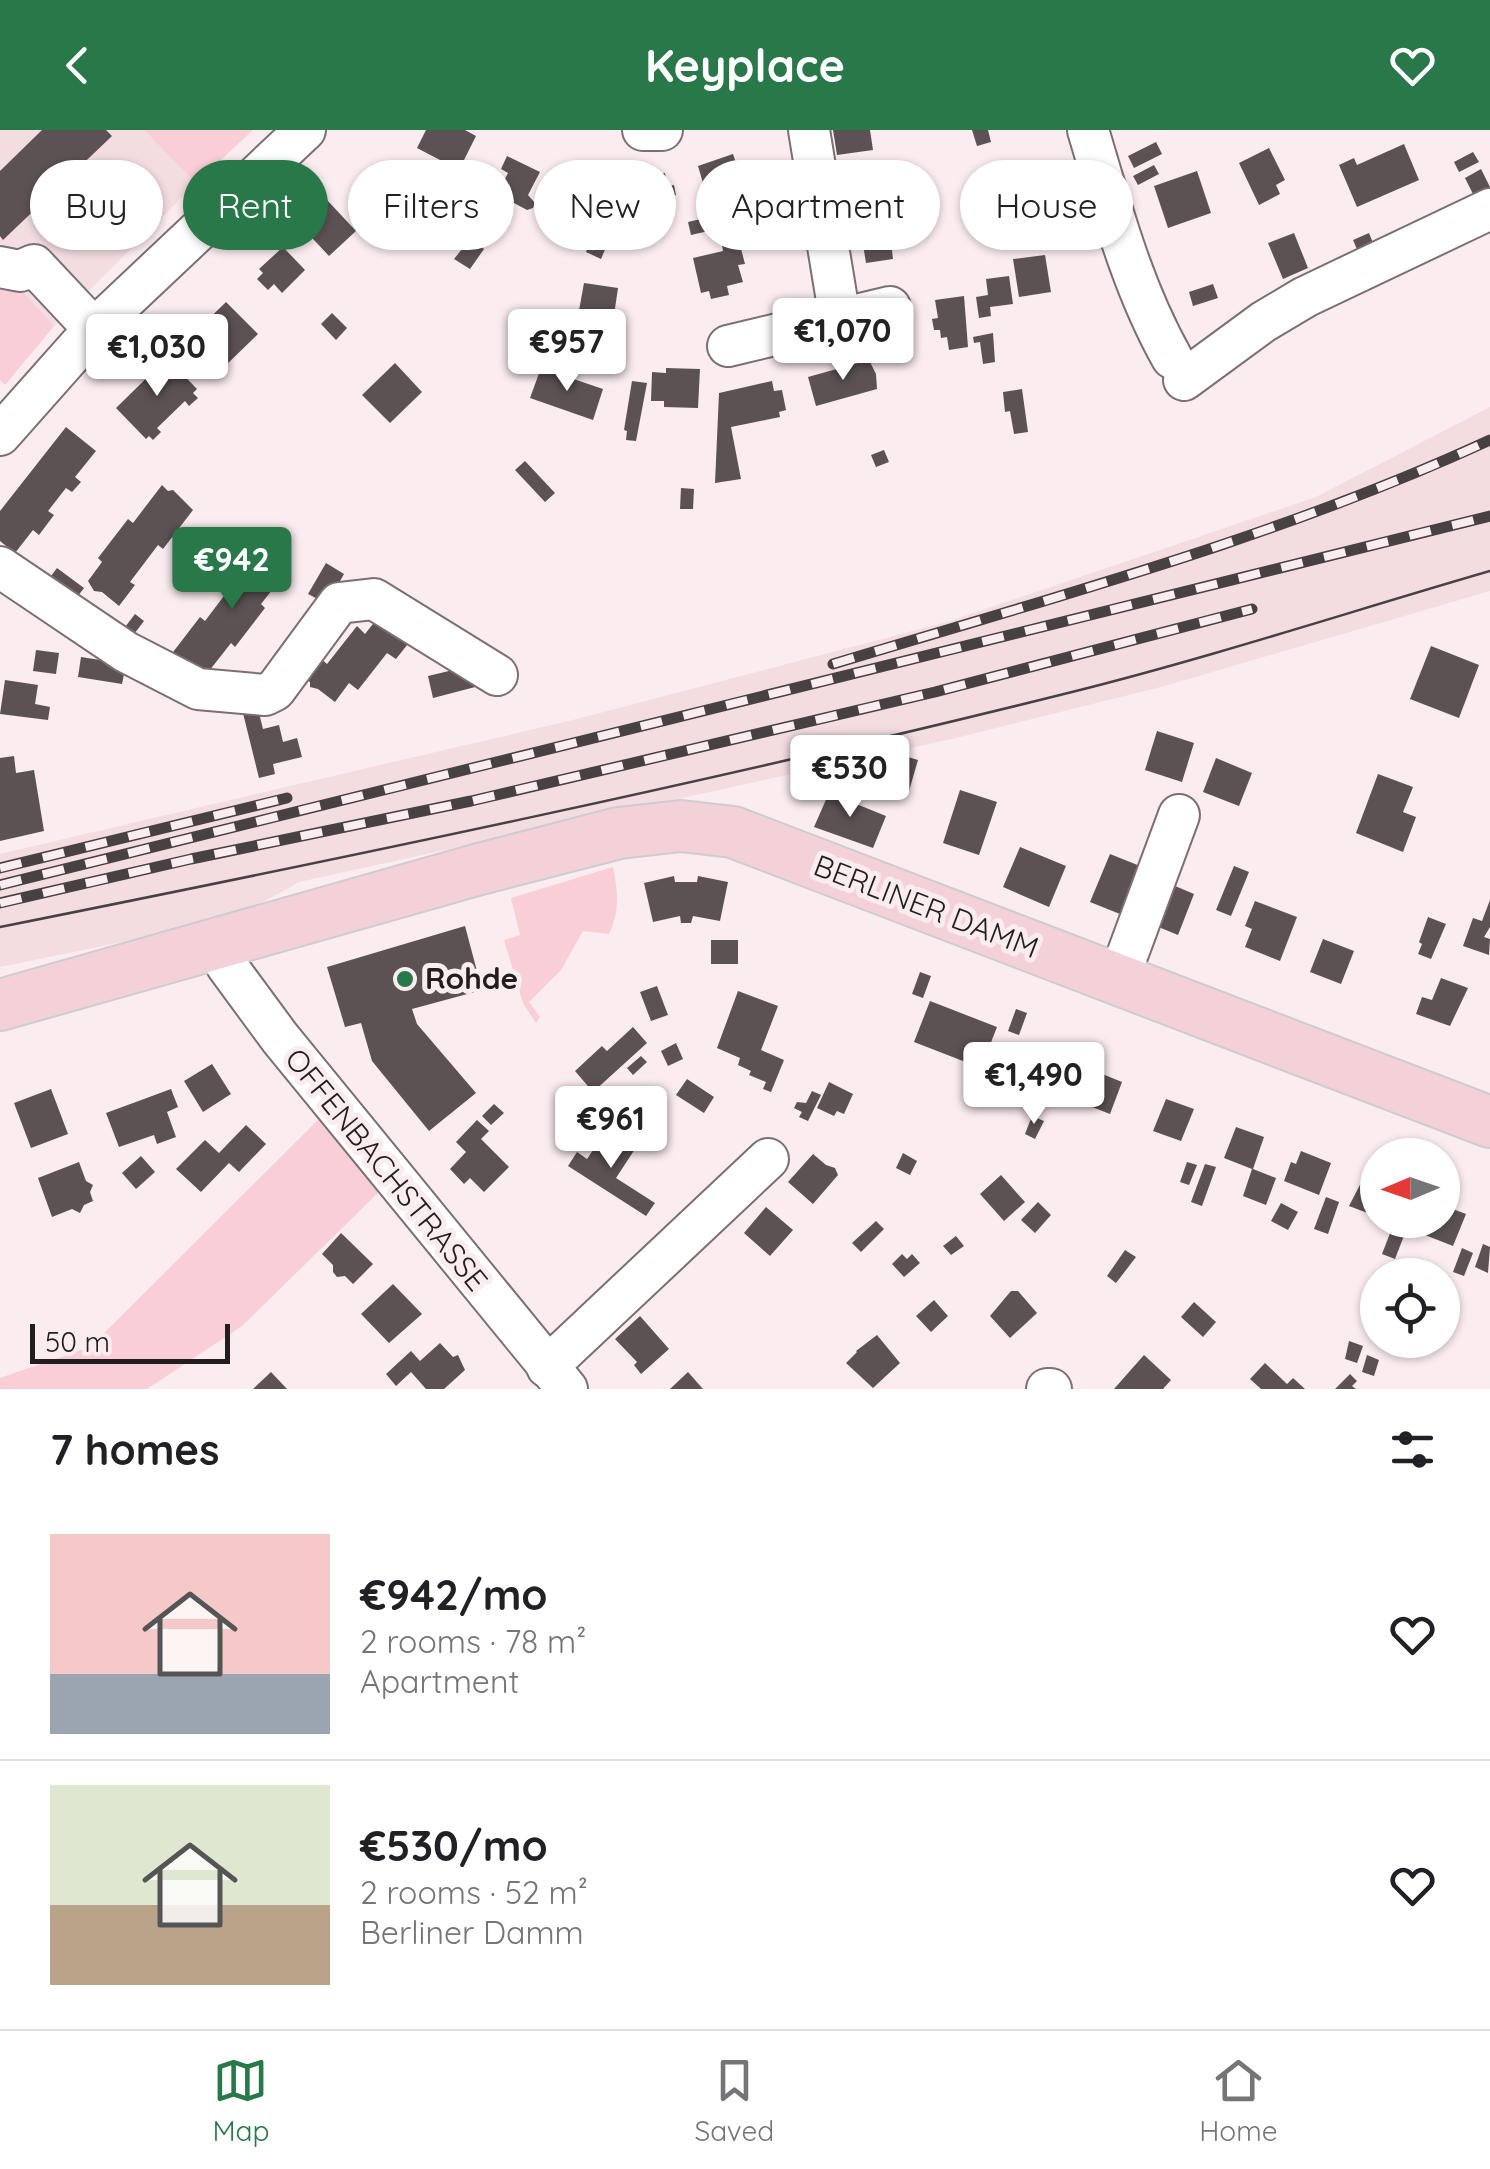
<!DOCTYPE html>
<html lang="en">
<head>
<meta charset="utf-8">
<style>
  body { margin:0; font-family:Quicksand,sans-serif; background:#f6f6f6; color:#202124; height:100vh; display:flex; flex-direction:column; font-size:38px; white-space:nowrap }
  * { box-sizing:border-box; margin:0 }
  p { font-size:32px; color:#757577 }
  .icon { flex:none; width:55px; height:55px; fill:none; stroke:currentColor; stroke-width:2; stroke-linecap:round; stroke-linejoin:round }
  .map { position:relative; height:1259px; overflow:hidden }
  .sheet { display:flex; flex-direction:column; background:#fff; flex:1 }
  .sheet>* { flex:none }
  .banner { position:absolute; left:30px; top:30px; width:1430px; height:90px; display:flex; gap:20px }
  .needle { width:65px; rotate:268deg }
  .controls { position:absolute; left:1360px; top:1008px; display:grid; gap:20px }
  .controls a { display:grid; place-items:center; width:100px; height:100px; border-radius:50%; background:#fff; box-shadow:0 2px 8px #0004; font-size:50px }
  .scale { position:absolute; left:30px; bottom:25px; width:200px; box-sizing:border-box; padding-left:10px; border:5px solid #221d1e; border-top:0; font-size:28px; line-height:35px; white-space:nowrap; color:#221d1e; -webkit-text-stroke:8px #faecef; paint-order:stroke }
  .price { position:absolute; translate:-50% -85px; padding:0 22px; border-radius:10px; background:#fff; color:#222; font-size:32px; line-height:65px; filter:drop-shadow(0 2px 5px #0008) }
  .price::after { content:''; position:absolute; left:50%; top:60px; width:30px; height:22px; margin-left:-15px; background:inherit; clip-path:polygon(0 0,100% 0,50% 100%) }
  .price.current { background:#287849; color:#fff }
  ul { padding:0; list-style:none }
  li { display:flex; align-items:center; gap:30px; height:250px; padding:0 50px }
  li+li { border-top:2px solid #e0e0e0 }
  li span { display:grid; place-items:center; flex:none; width:280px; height:200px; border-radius:0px; color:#555 }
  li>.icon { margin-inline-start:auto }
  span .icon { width:120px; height:120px; fill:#fffc; stroke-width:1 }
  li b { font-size:42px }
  h2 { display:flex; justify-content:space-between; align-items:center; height:120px; padding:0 50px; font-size:42px }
  .chip { padding:0 35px; border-radius:45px; background:#fff; box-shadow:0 2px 8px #0004; font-size:35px; line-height:90px }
  .chip.current { background:#287849; color:#fff }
  header { display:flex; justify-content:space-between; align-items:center; height:130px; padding:0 50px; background:#287849; color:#fff; font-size:45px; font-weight:700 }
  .tab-bar { display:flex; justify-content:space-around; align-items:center; height:140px; border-top:2px solid #e0e0e0; background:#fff; font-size:28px; color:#757577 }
  .tab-bar a { display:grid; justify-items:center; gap:5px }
  .tab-bar .current { color:#287849 }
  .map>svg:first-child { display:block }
</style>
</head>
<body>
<header><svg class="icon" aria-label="back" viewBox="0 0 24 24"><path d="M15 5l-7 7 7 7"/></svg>Keyplace<svg class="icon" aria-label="heart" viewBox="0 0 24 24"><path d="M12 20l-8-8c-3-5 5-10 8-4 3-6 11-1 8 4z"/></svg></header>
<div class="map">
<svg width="1490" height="1259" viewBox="0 0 1490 1259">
  <rect width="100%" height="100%" fill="#faecef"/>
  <!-- built -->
  <g fill="#f3dde1">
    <polygon points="0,0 144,0 196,53 54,196 13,149 0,149"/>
    <polygon points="1490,277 1490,461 1161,557 960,607 299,752 231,790 0,837 0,724 577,589 947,492 1316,367"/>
  </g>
  <!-- green -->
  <g fill="#f9ced7">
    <polygon points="144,0 253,0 196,53"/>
    <polygon points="0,149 12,149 54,196 5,255 0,250"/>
    <path d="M 613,737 C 618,762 620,780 609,804 L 583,801 L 561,840 L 529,872 L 540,887 L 536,893 L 523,873 L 504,810 L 520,805 L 511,768 Z"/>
    <polygon points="323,985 385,1056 242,1196 147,1259 0,1259 0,1248 90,1217"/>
  </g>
  <!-- building -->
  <g fill="#5c5254">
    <polygon points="42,0 106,0 112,6 3,110 0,106 0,41"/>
    <polygon points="426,0 465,0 476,6 453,52 434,42 440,30 417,18"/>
    <polygon points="833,0 870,0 873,20 837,25"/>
    <polygon points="972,0 988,0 991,12 977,16"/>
    <polygon points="1156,12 1162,24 1134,38 1128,26"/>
    <polygon points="1404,14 1419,50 1357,77 1339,35 1354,28 1357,35"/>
    <polygon points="1269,18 1285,50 1276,55 1280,64 1259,75 1239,33"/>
    <polygon points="1473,22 1479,32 1459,42 1454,32"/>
    <polygon points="733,24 745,59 719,68 713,50 703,53 698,36"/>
    <polygon points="507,26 540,42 528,65 535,73 533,78 527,80 497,64 508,43 501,39"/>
    <polygon points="1154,35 1159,44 1138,55 1133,46"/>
    <polygon points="1033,38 1052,83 1010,102 1005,90 1016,86 1002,52"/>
    <polygon points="1481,39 1490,57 1474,66 1465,48"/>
    <polygon points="1197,41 1211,83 1168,98 1154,56"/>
    <polygon points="874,42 878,54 883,53 890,96 904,94 906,109 891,112 893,129 866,133 860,96 849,98 846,80 858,78 851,50"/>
    <polygon points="665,43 667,56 674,55 676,65 670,66 672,79 665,81 663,75 639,80 632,50"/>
    <polygon points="327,70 356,101 329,126 300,95"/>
    <polygon points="604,79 620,85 601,129 586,122"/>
    <polygon points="722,84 726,97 691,105 688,92"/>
    <polygon points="465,85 489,102 479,115 484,119 470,139 454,129 462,119 448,110"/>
    <polygon points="1294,103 1308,138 1283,149 1268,113"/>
    <polygon points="1369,103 1375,118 1359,124 1353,110"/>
    <polygon points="739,111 745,134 738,135 743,152 727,156 729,165 711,169 709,161 701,163 693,128 723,121 722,115"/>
    <polygon points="283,117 305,140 282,163 274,154 268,160 257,149 263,143 259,139"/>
    <polygon points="1045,125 1051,162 1019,167 1013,129"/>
    <polygon points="1009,146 1013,174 990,177 991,186 979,188 976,167 988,165 986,149"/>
    <polygon points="584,153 618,158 613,192 578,186"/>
    <polygon points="1213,154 1218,168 1193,176 1189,162"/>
    <polygon points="964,166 968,217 949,220 947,207 941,208 940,200 934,200 932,189 938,188 935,170"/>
    <polygon points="226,172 258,204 224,237 192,205"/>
    <polygon points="332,183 347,198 336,210 321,194"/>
    <polygon points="993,203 995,232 983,234 980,212 974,213 973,207"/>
    <polygon points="167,228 197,259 193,263 198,268 189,276 185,271 157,298 161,302 153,310 149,306 146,309 116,278"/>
    <polygon points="869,230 876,244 877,259 816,276 808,247"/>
    <polygon points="395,233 422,262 390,293 362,265"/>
    <polygon points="541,238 603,259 593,290 530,268"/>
    <polygon points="666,238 700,239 698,278 664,277 664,271 651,271 652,242 666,243"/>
    <polygon points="632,251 647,253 636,311 626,310 627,301 624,300"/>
    <polygon points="772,251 774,261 782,260 786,280 779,282 780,287 731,297 741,349 715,353 719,263"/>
    <polygon points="1022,259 1028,302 1014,304 1010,281 1005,282 1003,262"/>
    <polygon points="66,297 96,321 75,347 81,352 72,362 66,358 48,381 54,385 39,405 33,400 15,423 0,411 0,381"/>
    <polygon points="884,320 889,332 876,337 871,325"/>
    <polygon points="525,331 555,363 545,372 515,340"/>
    <polygon points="162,355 168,361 173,360 193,380 163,419 158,415 130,452 135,455 119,476 102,462 94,461 88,451 102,432 98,428 128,389 133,393"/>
    <polygon points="681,358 694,359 693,379 680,379"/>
    <polygon points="258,412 265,418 269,417 290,437 261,474 265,478 235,517 231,513 202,550 170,526 200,487 205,491 233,454 228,451"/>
    <polygon points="326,433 344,444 327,474 308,464"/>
    <polygon points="57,438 84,458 71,475 45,454"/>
    <polygon points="135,484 144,491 131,508 122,501"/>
    <polygon points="380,485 411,510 396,529 387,523 358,560 349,553 335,572 318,559 310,557 310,552 303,547 319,527 327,534 357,496 365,504"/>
    <polygon points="1431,516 1479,535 1459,588 1410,569"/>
    <polygon points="36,520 59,523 56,544 33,541"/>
    <polygon points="81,527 126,534 122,554 78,547"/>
    <polygon points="474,535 479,556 433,568 428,546"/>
    <polygon points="5,550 38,555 35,574 50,577 48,590 0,584"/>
    <polygon points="241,575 266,575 268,585 260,587 263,599 279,595 283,612 297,608 302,627 273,634 275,644 259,648"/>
    <polygon points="1157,601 1194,613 1182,652 1145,640"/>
    <polygon points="889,621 918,630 909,661 879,651"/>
    <polygon points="14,626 16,643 34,640 44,701 0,711 0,628"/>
    <polygon points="1216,628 1252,643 1239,676 1203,662"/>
    <polygon points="1378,644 1413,657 1403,682 1416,687 1403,722 1356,703"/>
    <polygon points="832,656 841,659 839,667 886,686 873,718 814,697"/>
    <polygon points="960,660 997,672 979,725 943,713"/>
    <polygon points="1020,717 1066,736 1049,777 1003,757"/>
    <polygon points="1110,724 1140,736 1120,784 1090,772"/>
    <polygon points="1234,736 1249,742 1231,786 1216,780"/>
    <polygon points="674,746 675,752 697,752 698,746 728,752 720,791 693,786 691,793 681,793 680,786 653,792 644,753"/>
    <polygon points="1161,750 1194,764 1178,805 1144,791"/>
    <polygon points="1490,770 1490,797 1484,807 1490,809 1489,825 1463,816 1473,788 1482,791"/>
    <polygon points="1255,771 1297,787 1280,831 1245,817 1252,799 1245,796"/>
    <polygon points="1428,787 1446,794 1431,829 1418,824 1422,814 1419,812"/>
    <polygon points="465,796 482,860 412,879 417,894 476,963 429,1001 372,931 361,893 345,897 327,837"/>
    <polygon points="1323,809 1354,821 1341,854 1310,842"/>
    <rect x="711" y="810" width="27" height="24"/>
    <polygon points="920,842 931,846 923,868 912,864"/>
    <polygon points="1441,848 1468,858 1450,896 1416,884 1422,867 1432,870"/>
    <polygon points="657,856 668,885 651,891 640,862"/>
    <polygon points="738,861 778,876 761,920 784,930 771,962 763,959 766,952 749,945 751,941 738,935 740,928 717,918"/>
    <polygon points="930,871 997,897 981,938 914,912"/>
    <polygon points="1016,879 1027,883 1019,905 1008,901"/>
    <polygon points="633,897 647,913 593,962 575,941 602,916 607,921"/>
    <polygon points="676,913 683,929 668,936 661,921"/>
    <polygon points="1031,916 1059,927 1046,959 1018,948"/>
    <polygon points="641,926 647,932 633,945 627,938"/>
    <polygon points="212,934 231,964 203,982 184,951"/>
    <polygon points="1095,941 1122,952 1110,984 1082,973"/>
    <polygon points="687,949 714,967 704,983 676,965"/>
    <polygon points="829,952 853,964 844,984 837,981 834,986 817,978"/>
    <polygon points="51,959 68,1004 31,1018 14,973"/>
    <polygon points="171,959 178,977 167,982 176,1007 157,1014 154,1005 119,1017 106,983"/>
    <polygon points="812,961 821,965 808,991 799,987 802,982 794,978 797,972 806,973"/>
    <polygon points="1166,969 1194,979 1181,1011 1153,1001"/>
    <polygon points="494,974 504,983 491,995 482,986"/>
    <polygon points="1032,986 1044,991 1035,1009 1025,1004"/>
    <polygon points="477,990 489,1001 481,1009 509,1037 484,1062 470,1048 464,1054 450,1039 466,1022 456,1012"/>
    <polygon points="246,995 266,1014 239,1042 229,1033 201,1062 176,1039 205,1010 219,1023"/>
    <polygon points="1236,997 1264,1007 1253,1039 1276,1048 1266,1075 1243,1066 1252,1039 1224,1028"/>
    <polygon points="606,1001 635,1019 616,1048 655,1073 646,1086 568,1036 577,1022 587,1029"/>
    <polygon points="1301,1021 1331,1033 1319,1065 1284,1051 1291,1032 1296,1034"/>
    <polygon points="903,1023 917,1031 910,1045 896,1038"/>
    <polygon points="813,1024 826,1035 835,1038 838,1045 813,1074 788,1052"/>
    <polygon points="141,1026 155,1042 136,1059 122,1043"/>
    <polygon points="79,1032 86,1051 93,1055 90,1062 93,1071 84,1075 80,1083 72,1079 52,1087 38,1048"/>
    <polygon points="1187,1032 1197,1035 1189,1055 1180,1052"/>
    <polygon points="1205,1034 1216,1037 1202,1076 1191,1072"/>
    <polygon points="1001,1045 1025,1072 1004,1091 980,1064"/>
    <polygon points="1365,1045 1378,1050 1378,1087 1349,1076"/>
    <polygon points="1326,1067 1339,1072 1328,1104 1314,1099"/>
    <polygon points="1038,1072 1051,1085 1035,1103 1021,1090"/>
    <polygon points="1281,1073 1298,1082 1288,1100 1271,1091"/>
    <polygon points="1442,1075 1466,1084 1453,1116 1425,1105 1430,1090 1442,1090"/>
    <polygon points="766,1077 793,1100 770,1126 744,1103"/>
    <polygon points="876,1091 884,1099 861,1122 852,1113"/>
    <polygon points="1394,1093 1407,1098 1395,1129 1382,1124"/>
    <polygon points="341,1103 373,1134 353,1154 345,1146 337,1147 333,1142 333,1135 322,1124"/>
    <polygon points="956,1106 964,1116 951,1125 943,1116"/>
    <polygon points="1483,1114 1490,1117 1488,1143 1475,1137"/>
    <polygon points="1462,1118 1473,1123 1464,1146 1453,1142"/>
    <polygon points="1125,1120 1136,1127 1116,1153 1107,1146"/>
    <polygon points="902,1124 907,1129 912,1124 920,1133 904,1147 892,1134"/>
    <polygon points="393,1154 422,1184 389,1213 361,1184"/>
    <polygon points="1011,1161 1018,1161 1037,1183 1010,1208 990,1186"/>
    <polygon points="934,1170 948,1186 931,1202 916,1186"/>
    <polygon points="1194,1172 1216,1192 1203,1207 1181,1187"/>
    <polygon points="640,1186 669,1219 641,1244 634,1235 637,1232 615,1209"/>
    <polygon points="877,1205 900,1233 873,1258 846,1233 857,1222 856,1221"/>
    <polygon points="1349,1211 1363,1216 1357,1233 1345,1229"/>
    <polygon points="440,1213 453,1227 458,1225 465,1240 444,1259 426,1259 411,1242 396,1256 386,1244 411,1221 420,1231"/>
    <polygon points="1144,1225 1171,1250 1163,1259 1114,1259"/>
    <polygon points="1367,1225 1379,1230 1374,1246 1362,1242"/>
    <polygon points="1265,1233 1287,1254 1293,1248 1305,1259 1261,1259 1250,1249"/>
    <polygon points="271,1242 287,1259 253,1259"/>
    <polygon points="688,1242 703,1259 670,1259"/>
    <polygon points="1350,1244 1357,1251 1352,1256 1356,1259 1335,1259"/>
  </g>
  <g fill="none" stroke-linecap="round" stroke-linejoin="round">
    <defs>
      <g id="minor">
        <polyline points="643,0 662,0"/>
        <path d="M 1088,0 C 1111,77 1132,157 1172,228"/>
        <polyline points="0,137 20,141 34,135 94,199"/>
        <polyline points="840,189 890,177"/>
        <polyline points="728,216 840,189 809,0"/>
        <polyline points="1184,250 1263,192 1305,167 1490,79"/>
        <polyline points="0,305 94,199 305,0"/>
        <polyline points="0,437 126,522 198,559 265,565 275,560 339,473 374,469 497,545"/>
        <polyline points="216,814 227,836 280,908 567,1259"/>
        <polyline points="1118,850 1179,685"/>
        <polyline points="547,1237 768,1029"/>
        <polyline points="1047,1259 1051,1259"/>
      </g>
      <polyline id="major" points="0,875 476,740 619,703 681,696 733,702 1490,992"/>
    </defs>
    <!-- minor casing -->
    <use href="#minor" stroke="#7b6f72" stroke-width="44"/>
    <!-- major casing -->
    <use href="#major" stroke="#cecdce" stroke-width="54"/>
    <!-- minor -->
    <use href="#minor" stroke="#fff" stroke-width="40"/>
    <!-- major -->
    <use href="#major" stroke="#f4d1d9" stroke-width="50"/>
    <!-- tram -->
    <path stroke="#474142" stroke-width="2.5" d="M 0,797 C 360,725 720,650 1076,561 C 1215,526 1352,481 1490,441"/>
    <defs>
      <g id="rail">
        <path d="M 833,534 C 1054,467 1280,407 1490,310"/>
        <polyline points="0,738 287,668"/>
        <polyline points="0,755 1490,386"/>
        <polyline points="0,773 191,729 471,671 935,562 1252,479"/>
      </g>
    </defs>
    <!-- rail casing -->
    <use href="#rail" stroke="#474142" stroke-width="11"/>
    <!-- rail -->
    <use href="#rail" stroke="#faecef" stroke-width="8" stroke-dasharray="22" stroke-linecap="butt"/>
  </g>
  <!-- markers -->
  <circle fill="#287849" stroke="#faecef" stroke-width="4" cx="405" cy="849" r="10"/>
  <g text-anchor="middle" stroke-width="10" stroke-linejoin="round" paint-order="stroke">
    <!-- street labels -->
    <g font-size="30" fill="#221d1e" stroke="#faecef">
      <text transform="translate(926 777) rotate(21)" y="10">BERLINER DAMM</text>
      <text transform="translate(386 1040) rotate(51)" y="10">OFFENBACHSTRASSE</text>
    </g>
    <!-- poi labels -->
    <g font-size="30" font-weight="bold" fill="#221d1e" stroke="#faecef" text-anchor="start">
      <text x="425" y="859">Rohde</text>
    </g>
  </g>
</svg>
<div class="controls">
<a><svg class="needle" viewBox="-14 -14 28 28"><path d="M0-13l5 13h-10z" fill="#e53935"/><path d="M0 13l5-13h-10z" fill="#757577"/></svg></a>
<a><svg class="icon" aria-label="locate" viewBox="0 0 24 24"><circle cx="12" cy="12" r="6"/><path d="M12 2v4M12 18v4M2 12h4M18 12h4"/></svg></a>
</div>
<div class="scale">50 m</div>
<b class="price" style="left:843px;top:253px">€1,070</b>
<b class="price" style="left:567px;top:264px">€957</b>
<b class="price" style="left:157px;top:269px">€1,030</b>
<b class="price current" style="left:232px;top:482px">€942</b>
<b class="price" style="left:850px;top:690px">€530</b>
<b class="price" style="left:1034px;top:997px">€1,490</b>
<b class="price" style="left:611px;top:1041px">€961</b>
<div class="banner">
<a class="chip">Buy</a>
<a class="chip current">Rent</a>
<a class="chip">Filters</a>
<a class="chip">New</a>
<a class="chip">Apartment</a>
<a class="chip">House</a>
</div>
</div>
<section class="sheet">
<h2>7 homes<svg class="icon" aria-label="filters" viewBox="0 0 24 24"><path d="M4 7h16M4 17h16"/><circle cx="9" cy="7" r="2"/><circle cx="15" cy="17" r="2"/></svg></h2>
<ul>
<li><span style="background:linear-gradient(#f6c9c9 70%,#9aa5b1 0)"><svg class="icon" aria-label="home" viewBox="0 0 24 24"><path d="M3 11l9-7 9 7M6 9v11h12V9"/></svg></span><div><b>€942/mo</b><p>2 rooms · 78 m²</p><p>Apartment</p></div><svg class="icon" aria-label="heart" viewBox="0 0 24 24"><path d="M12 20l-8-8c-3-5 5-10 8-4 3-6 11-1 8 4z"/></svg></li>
<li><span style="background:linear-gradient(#dfe7d0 60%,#b9a48a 0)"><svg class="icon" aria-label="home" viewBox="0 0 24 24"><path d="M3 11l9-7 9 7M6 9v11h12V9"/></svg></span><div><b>€530/mo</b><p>2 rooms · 52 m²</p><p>Berliner Damm</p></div><svg class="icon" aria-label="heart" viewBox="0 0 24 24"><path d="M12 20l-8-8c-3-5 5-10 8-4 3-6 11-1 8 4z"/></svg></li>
</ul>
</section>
<nav class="tab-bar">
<a class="current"><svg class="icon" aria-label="map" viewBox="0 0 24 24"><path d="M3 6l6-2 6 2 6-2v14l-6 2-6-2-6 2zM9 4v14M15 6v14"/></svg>Map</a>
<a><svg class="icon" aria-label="saved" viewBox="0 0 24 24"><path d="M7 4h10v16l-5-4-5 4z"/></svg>Saved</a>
<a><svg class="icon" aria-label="home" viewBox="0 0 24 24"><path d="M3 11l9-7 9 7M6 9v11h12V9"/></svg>Home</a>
</nav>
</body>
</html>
